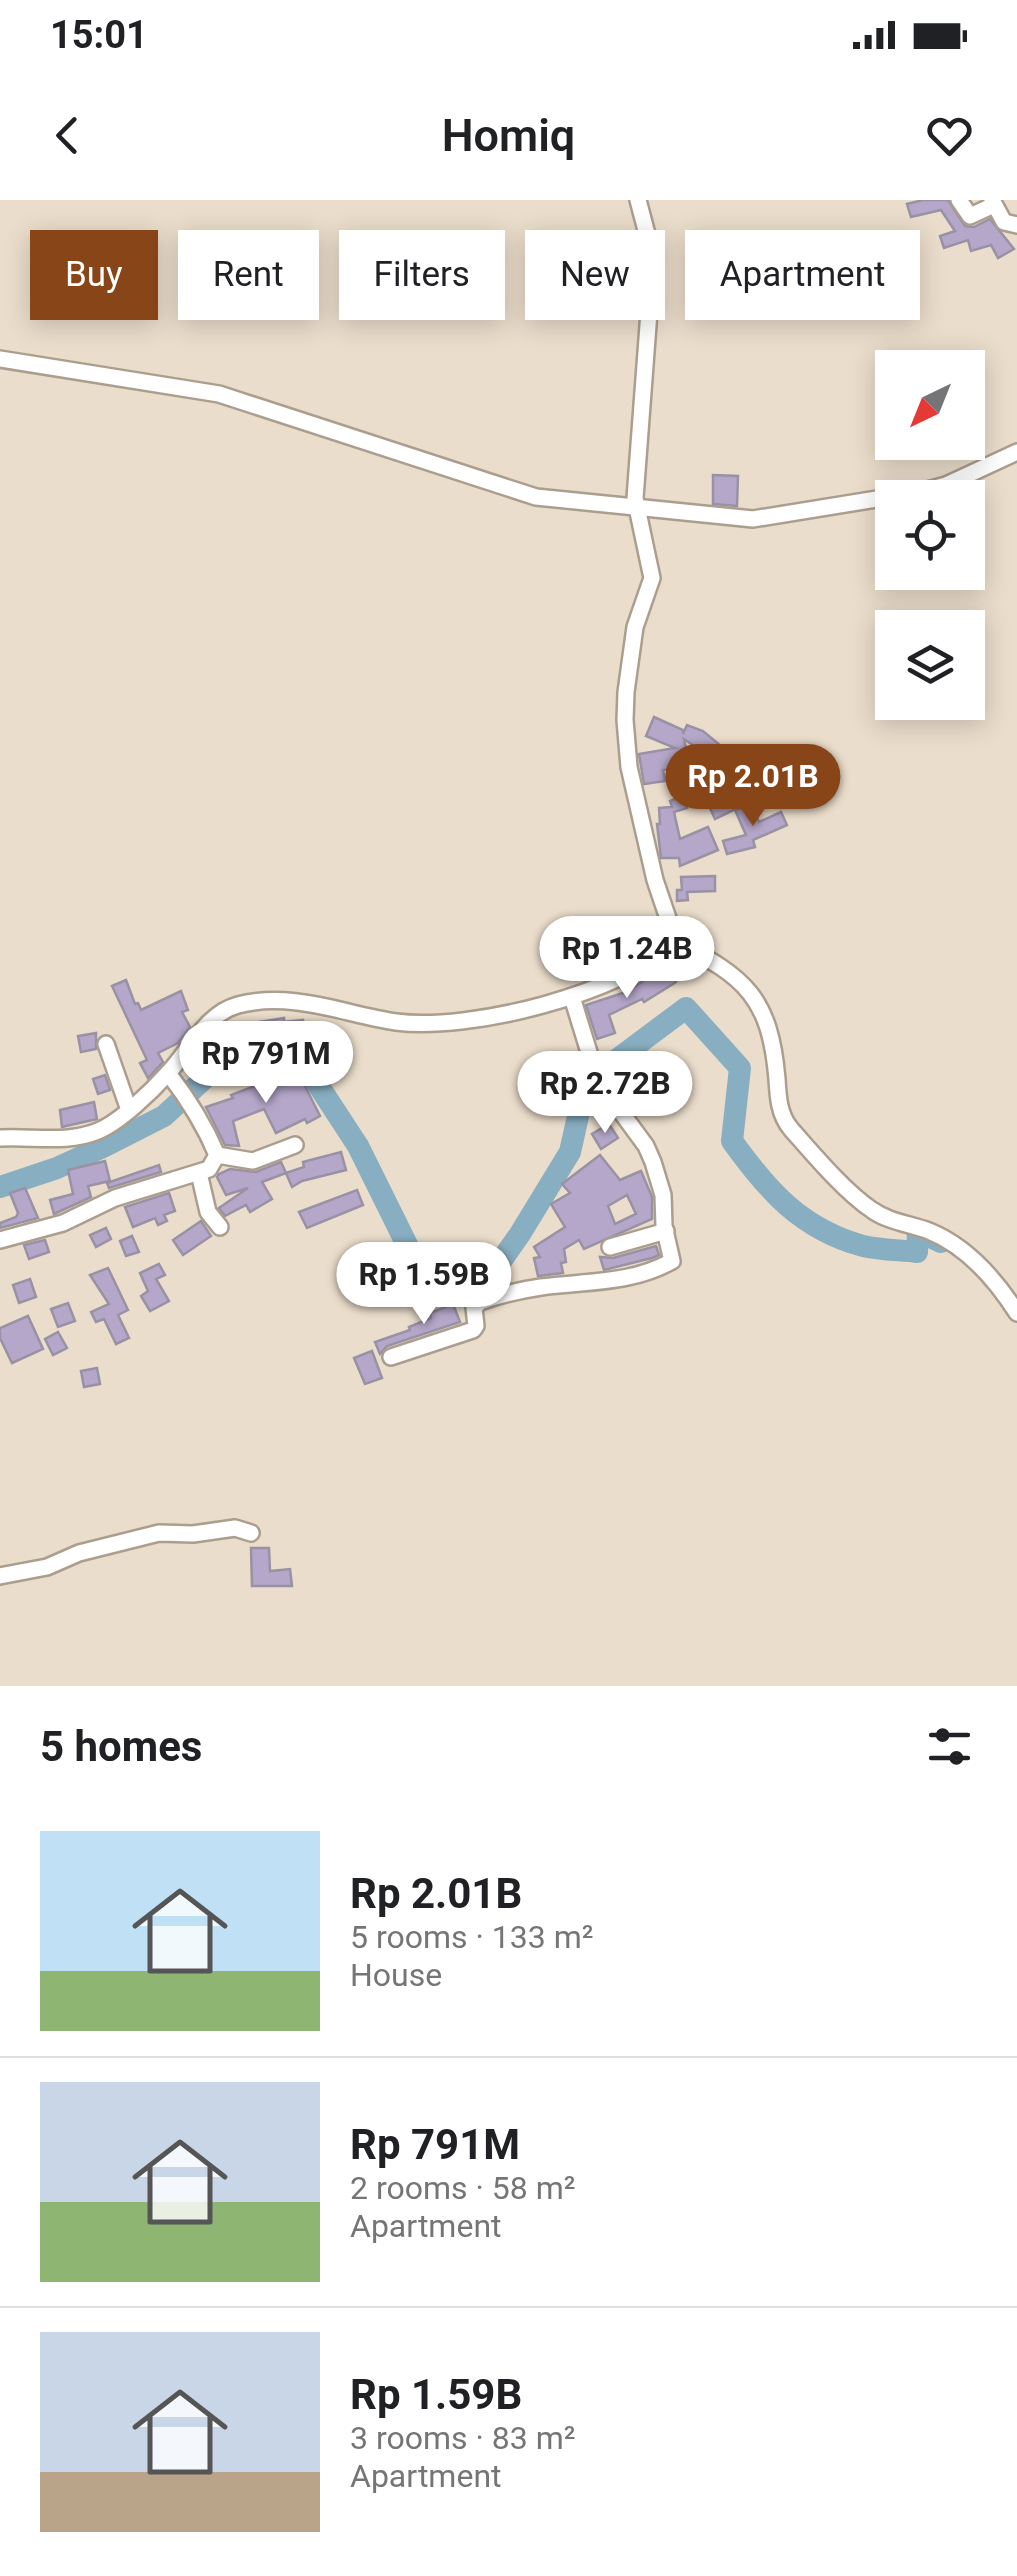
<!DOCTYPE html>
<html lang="en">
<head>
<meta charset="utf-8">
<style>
  body { margin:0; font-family:Roboto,sans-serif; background:#f2f2f2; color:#202124; height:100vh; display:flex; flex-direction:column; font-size:38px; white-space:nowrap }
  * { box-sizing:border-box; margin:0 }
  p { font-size:32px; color:#757577 }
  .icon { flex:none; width:55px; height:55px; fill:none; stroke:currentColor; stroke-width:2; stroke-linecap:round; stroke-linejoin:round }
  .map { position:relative; height:1486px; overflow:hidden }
  .panel { display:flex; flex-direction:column; background:#fff; flex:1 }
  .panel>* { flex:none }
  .guide { position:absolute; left:30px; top:30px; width:958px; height:90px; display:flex; gap:20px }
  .needle { width:65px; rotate:223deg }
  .fabs { position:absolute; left:875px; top:150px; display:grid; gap:20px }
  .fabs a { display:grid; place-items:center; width:110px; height:110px; border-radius:0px; background:#fff; box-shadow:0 5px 25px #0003; font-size:50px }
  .price { position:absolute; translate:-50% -85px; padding:0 22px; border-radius:35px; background:#fff; color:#222; font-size:32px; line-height:65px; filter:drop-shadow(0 2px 5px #0008) }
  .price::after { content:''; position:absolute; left:50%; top:60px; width:30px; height:22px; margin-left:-15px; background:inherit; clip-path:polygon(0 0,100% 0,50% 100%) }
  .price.selected { background:#884517; color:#fff }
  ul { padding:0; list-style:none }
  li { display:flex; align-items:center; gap:30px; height:250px; padding:0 40px }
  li+li { border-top:2px solid #e0e0e0 }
  li span { display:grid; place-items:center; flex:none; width:280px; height:200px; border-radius:0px; color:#555 }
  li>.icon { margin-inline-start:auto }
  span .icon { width:120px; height:120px; fill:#fffc; stroke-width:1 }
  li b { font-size:42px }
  h2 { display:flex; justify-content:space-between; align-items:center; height:120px; padding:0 40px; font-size:42px }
  .chip { padding:0 35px; border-radius:0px; background:#fff; box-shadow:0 5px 25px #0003; font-size:35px; line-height:90px }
  .chip.selected { background:#884517; color:#fff }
  .status { display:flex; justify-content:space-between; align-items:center; height:70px; padding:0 50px; background:#fff; direction:ltr }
  .status svg { height:28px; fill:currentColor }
  header { display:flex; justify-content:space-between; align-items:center; height:130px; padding:0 40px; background:#fff; font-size:45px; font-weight:600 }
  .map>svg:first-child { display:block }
</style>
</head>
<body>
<div class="status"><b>15:01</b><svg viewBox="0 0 49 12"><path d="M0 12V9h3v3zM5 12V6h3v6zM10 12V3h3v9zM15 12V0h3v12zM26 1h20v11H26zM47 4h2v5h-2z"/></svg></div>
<header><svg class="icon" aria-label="back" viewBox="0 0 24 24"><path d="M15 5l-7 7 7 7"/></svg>Homiq<svg class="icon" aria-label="heart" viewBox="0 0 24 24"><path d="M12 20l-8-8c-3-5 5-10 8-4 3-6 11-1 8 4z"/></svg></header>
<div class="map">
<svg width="1017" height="1486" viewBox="0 0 1017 1486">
  <rect width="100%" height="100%" fill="#ebddcb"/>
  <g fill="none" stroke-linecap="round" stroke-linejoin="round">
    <!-- stream -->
    <g stroke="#88aec1" stroke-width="4">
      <polyline points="935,281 972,265"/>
      <polyline points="494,291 528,302"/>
      <polyline points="552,306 616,312"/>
    </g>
    <!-- river -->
    <path stroke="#88aec1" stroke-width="22" d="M 0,987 L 57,968 L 105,946 L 164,916 L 219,865 L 286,844 L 311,874 L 358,946 L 414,1059 L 443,1096 L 482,1088 L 520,1034 L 570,952 L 583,894 L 615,861 L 686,808 L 740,868 L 732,941 C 768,991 801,1029 863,1046 C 880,1050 900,1050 917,1052 L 918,1031 L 941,1042"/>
  </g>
  <!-- building -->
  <g fill="#b5a7c9" stroke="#9991a4" stroke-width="2.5" fill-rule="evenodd">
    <polygon points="923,0 948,0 965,26 974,27 990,19 1014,49 998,58 991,45 971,51 968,40 944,48 940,36 955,31 941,10 911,17 907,4"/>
    <polygon points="713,275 738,276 737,306 713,304"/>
    <polygon points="654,517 683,530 683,534 687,525 703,531 743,564 724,584 736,609 715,619 704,595 698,598 689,576 720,564 684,539 690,566 663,570 665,581 644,584 639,554 675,548 646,536"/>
    <polygon points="682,596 687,608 674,612 680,639 708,627 718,650 680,666 679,658 661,658 657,624 660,624 659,608 672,607 670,601"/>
    <polygon points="751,604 759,622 781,612 787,625 753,640 755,647 727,654 723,641 746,635 735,610"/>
    <polygon points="715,676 715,691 687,692 688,700 677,701 677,690 682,690 681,677"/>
    <polygon points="667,766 676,782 644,802 642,799 609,815 615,833 597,839 586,805 626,792"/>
    <polygon points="126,780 135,804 138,803 141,810 181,791 188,810 182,812 190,827 178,843 158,853 163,862 148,878 140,863 147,860 112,786"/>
    <polygon points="284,818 284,822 303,820 304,835 242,843 240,825"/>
    <polygon points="96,833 96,849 81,852 78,836"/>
    <polygon points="300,868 306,880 303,882 320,916 307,923 305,919 276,933 264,909 233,921 239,946 225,945 206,907 233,898 231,895 252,887 287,878 285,875"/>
    <polygon points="105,875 110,890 98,894 93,879"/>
    <polygon points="94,902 97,919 62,927 60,910"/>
    <polygon points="609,924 618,938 601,949 592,934"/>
    <polygon points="341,952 346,970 302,981 292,987 286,973 304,967 303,962"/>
    <path d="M 600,955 L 620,980 L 641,971 L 652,997 L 652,1019 L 584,1049 L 579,1040 L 564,1049 L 566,1062 L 561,1063 L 563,1073 L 538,1076 L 534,1058 L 540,1057 L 534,1047 L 565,1027 L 551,1004 L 570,993 L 562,984 ZM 627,995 L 636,1014 L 615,1024 L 608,1006 Z"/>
    <polygon points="105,961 110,981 88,986 91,997 54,1014 50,1000 73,994 68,970"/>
    <polygon points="281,962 286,973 262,982 272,999 250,1012 246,1005 225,1016 219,1008 248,988 226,995 217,977 219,974 230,969 256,972"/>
    <polygon points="159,965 161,972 109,988 107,983"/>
    <polygon points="25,988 38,1018 0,1028 0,1023 16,1017 18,1013 10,993"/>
    <polygon points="357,990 363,1005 307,1028 299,1012"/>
    <polygon points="169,993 175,1011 164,1015 167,1021 158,1025 155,1018 133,1027 125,1007"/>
    <polygon points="201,1021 211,1036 183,1055 173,1040"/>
    <polygon points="106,1028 111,1039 96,1047 90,1035"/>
    <polygon points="132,1036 139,1052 126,1056 120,1041"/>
    <polygon points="45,1040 49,1052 29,1059 24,1045"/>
    <polygon points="656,1046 659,1055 652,1058 604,1070 600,1057 613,1058"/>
    <polygon points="159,1064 165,1075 156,1079 169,1101 150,1111 141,1096 148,1091 140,1073"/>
    <polygon points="108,1068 128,1110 118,1115 129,1138 116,1144 104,1119 96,1122 91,1112 109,1104 90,1075"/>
    <polygon points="30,1079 36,1097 19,1103 13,1085"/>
    <polygon points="68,1103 75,1121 58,1127 51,1109"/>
    <polygon points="453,1104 460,1122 387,1146 380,1154 375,1142 410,1130 409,1127 431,1118 430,1113"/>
    <polygon points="28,1116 43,1149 12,1163 0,1138 0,1128"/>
    <polygon points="58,1132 67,1148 53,1155 45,1139"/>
    <polygon points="372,1151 382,1178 365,1184 354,1158"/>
    <polygon points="97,1168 100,1184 84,1187 81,1171"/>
    <polygon points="251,1348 269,1348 270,1371 290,1369 292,1386 252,1386"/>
  </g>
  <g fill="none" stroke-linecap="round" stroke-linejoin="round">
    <defs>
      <g id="minor">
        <polyline points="638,0 647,34 649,112 635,298 652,378 635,427 626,492 625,520 629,567 655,680 676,742"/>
        <polyline points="959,0 970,16 994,5"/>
        <polyline points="992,0 1004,22 1017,25"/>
        <polyline points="0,159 219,194 536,297 753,319 920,292 946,285 1017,252"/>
        <polyline points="106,844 129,910"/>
        <path d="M 0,938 C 32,936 67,944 98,931 C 120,922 152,891 168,873 C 190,850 205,814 238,805 C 292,791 344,814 396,822 C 469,832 623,793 676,742 C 746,777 770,798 777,879 C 778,897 779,915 791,929 C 813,954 845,992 872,1010 C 889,1022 910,1024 929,1031 C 966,1046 996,1080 1017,1113"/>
        <polyline points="217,955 253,961 295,945"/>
        <polyline points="199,973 208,1012 220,1027"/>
        <path d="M 0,1040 L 63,1023 L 115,998 L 209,969 L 217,955 C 204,924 189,900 168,873"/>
        <polyline points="610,1047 666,1031"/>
        <path d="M 391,1157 L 473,1130 L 476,1126 L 474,1108 L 480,1102 C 500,1095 520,1090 541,1087 C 587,1081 631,1084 672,1061 L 664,1026 L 663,995 L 653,962 L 646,946 L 613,901 L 592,862 L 572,797"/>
        <polyline points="0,1376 47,1367 79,1353 159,1333 193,1334 235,1328 251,1333"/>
      </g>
    </defs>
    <!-- minor casing -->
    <use href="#minor" stroke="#ac9e8e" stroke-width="20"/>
    <!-- minor -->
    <use href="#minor" stroke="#fff" stroke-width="15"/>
  </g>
</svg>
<div class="fabs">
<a><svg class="needle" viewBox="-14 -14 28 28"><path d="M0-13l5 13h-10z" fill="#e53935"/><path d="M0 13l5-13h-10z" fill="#757577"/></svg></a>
<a><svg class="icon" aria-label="locate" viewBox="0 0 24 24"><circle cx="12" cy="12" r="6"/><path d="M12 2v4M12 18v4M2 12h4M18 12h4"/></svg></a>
<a><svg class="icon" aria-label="layers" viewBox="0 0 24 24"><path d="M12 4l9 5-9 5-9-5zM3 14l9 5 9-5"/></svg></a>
</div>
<b class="price selected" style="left:753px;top:629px">Rp 2.01B</b>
<b class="price" style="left:627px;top:801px">Rp 1.24B</b>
<b class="price" style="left:266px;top:906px">Rp 791M</b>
<b class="price" style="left:605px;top:936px">Rp 2.72B</b>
<b class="price" style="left:424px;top:1127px">Rp 1.59B</b>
<div class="guide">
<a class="chip selected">Buy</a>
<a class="chip">Rent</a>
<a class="chip">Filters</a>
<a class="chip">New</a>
<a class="chip">Apartment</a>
</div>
</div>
<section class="panel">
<h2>5 homes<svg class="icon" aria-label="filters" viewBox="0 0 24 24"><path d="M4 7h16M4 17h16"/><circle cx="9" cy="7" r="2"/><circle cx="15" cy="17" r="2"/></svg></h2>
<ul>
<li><span style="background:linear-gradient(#bfe0f5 70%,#8fb573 0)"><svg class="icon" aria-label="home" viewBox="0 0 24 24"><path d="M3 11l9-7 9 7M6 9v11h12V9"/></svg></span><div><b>Rp 2.01B</b><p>5 rooms · 133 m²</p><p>House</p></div></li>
<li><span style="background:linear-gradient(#c9d6e8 60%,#8fb573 0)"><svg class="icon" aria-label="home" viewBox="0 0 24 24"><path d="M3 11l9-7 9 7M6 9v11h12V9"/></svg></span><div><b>Rp 791M</b><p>2 rooms · 58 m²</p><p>Apartment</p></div></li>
<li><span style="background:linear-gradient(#c9d6e8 70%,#b9a48a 0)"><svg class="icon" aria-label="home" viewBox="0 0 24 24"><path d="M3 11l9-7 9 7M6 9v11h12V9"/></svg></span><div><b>Rp 1.59B</b><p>3 rooms · 83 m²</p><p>Apartment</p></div></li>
</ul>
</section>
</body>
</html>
